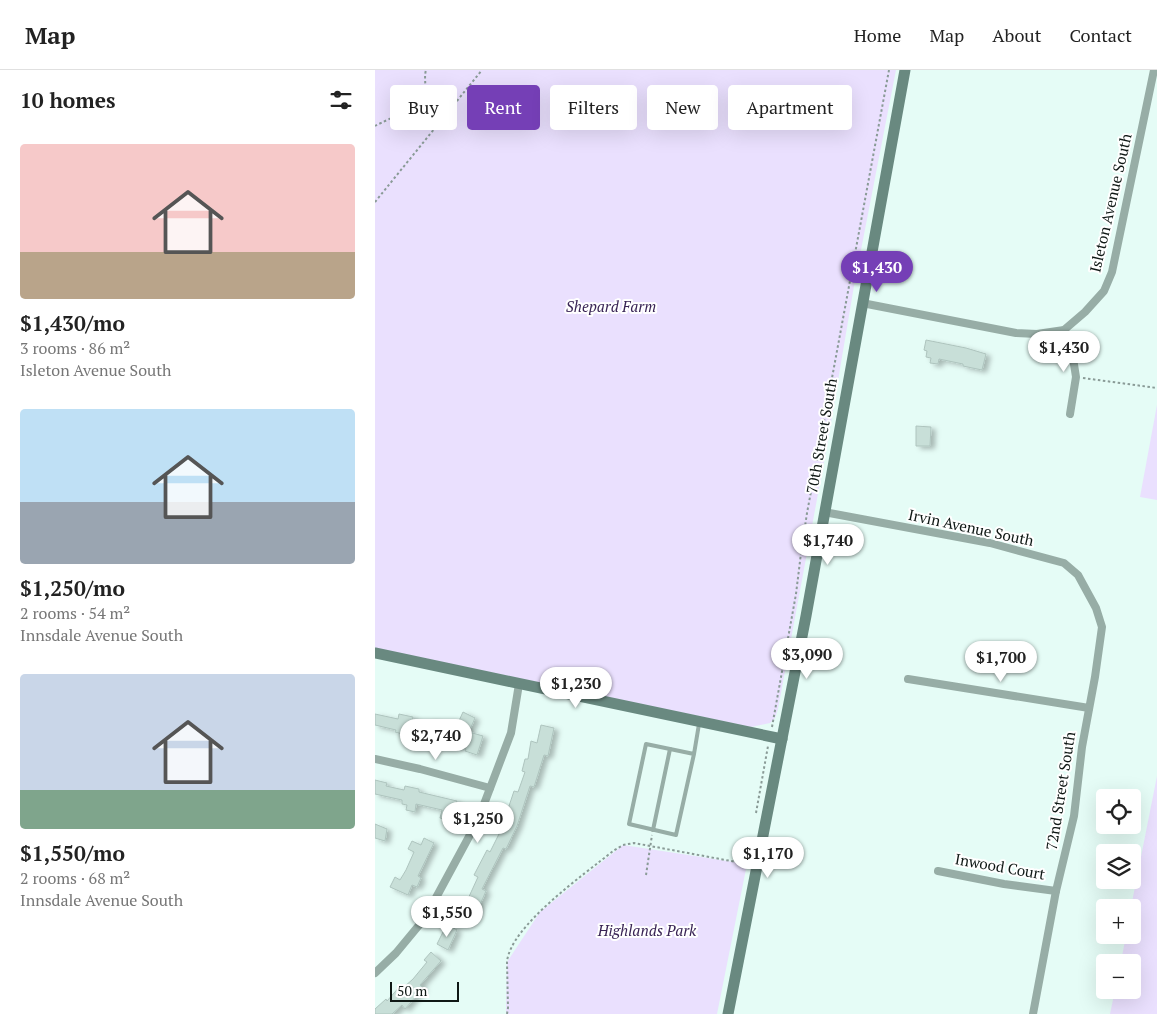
<!DOCTYPE html>
<html lang="en">
<head>
<meta charset="utf-8">
<style>
  body { margin:0; font-family:"PT Serif",serif; background:#f2f2f2; color:#222; height:100vh; display:flex; flex-direction:column; font-size:19px; white-space:nowrap }
  * { box-sizing:border-box; margin:0 }
  p { font-size:16px; color:#767676 }
  .icon { flex:none; width:28px; height:28px; fill:none; stroke:currentColor; stroke-width:2; stroke-linecap:round; stroke-linejoin:round }
  .map { position:relative; flex:1; overflow:hidden }
  .details { display:flex; flex-direction:column; background:#fff; width:375px }
  .details>* { flex:none }
  .guide { position:absolute; left:15px; top:15px; width:475px; height:45px; display:flex; gap:10px }
  .tools { position:absolute; left:721px; top:719px; display:grid; gap:10px }
  .tools a { display:grid; place-items:center; width:45px; height:45px; border-radius:5px; background:#fff; box-shadow:0 5px 20px #0002; font-size:25px }
  .scale { position:absolute; left:15px; bottom:12px; width:69px; box-sizing:border-box; padding-left:5px; border:2px solid #0f1815; border-top:0; font-size:14px; line-height:18px; white-space:nowrap; color:#0f1815; -webkit-text-stroke:4px #fff; paint-order:stroke }
  .price { position:absolute; translate:-50% -42px; padding:0 11px; border-radius:18px; background:#fff; color:#222; font-size:16px; line-height:32px; filter:drop-shadow(0 1px 2px #0008) }
  .price::after { content:''; position:absolute; left:50%; top:30px; width:15px; height:11px; margin-left:-8px; background:inherit; clip-path:polygon(0 0,100% 0,50% 100%) }
  .price.current { background:#753fb6; color:#fff }
  ul { padding:0; list-style:none }
  li { display:grid; align-content:center; gap:10px; height:265px; padding:0 20px }
  li span { display:grid; place-items:center; height:155px; border-radius:5px; color:#555 }
  li>.icon { margin-inline-start:auto }
  span .icon { width:90px; height:90px; fill:#fffc; stroke-width:1 }
  li b { font-size:21px }
  h2 { display:flex; justify-content:space-between; align-items:center; height:60px; padding:0 20px; font-size:21px }
  .tag { padding:0 18px; border-radius:5px; background:#fff; box-shadow:0 5px 20px #0002; font-size:18px; line-height:45px }
  .tag.current { background:#753fb6; color:#fff }
  header { display:flex; align-items:center; gap:30px; box-sizing:border-box; height:70px; padding:0 25px; background:#fff; border-bottom:1px solid #e0e0e0 }
  header strong { font-size:24px }
  nav { display:flex; gap:28px; margin-inline-start:auto; font-size:18px }
  main { display:flex; flex:1; min-height:0 }
  .map>svg:first-child { display:block }
</style>
</head>
<body>
<header>
<strong>Map</strong>
<nav><a>Home</a><a>Map</a><a>About</a><a>Contact</a></nav>
</header>
<main>
<section class="details">
<h2>10 homes<svg class="icon" aria-label="filters" viewBox="0 0 24 24"><path d="M4 7h16M4 17h16"/><circle cx="9" cy="7" r="2"/><circle cx="15" cy="17" r="2"/></svg></h2>
<ul>
<li><span style="background:linear-gradient(#f6c9c9 70%,#b9a48a 0)"><svg class="icon" aria-label="home" viewBox="0 0 24 24"><path d="M3 11l9-7 9 7M6 9v11h12V9"/></svg></span><div><b>$1,430/mo</b><p>3 rooms · 86 m²</p><p>Isleton Avenue South</p></div></li>
<li><span style="background:linear-gradient(#bfe0f5 60%,#9aa5b1 0)"><svg class="icon" aria-label="home" viewBox="0 0 24 24"><path d="M3 11l9-7 9 7M6 9v11h12V9"/></svg></span><div><b>$1,250/mo</b><p>2 rooms · 54 m²</p><p>Innsdale Avenue South</p></div></li>
<li><span style="background:linear-gradient(#c9d6e8 75%,#7fa58c 0)"><svg class="icon" aria-label="home" viewBox="0 0 24 24"><path d="M3 11l9-7 9 7M6 9v11h12V9"/></svg></span><div><b>$1,550/mo</b><p>2 rooms · 68 m²</p><p>Innsdale Avenue South</p></div></li>
</ul>
</section>
<div class="map">
<svg width="782" height="944" viewBox="0 0 782 944">
  <defs>
    <filter id="shadow"><feDropShadow dx="4.5" dy="2.5" stdDeviation="2.5" flood-color="#0004"/></filter>
  </defs>
  <rect width="100%" height="100%" fill="#e5fcf6"/>
  <!-- green -->
  <g fill="#eae0fe">
    <polygon points="0,0 521,0 479,216 453,370 403,639 400,648 395,653 376,657 0,578"/>
    <polygon points="782,335 782,430 765,427"/>
    <polygon points="782,706 782,944 735,944 740,920 758,920 758,892 746,892 751,865 758,865 756,837"/>
    <polygon points="248,775 372,794 342,944 131,944 132,892 165,842"/>
  </g>
  <!-- building -->
  <g fill="#c8dfd8" stroke="#aec4be" filter="url(#shadow)">
    <polygon points="551,270 591,278 611,284 607,300 588,296 588,294 564,289 563,294 555,293 556,288 551,287 552,281 549,280"/>
    <polygon points="541,356 556,357 555,376 541,376"/>
    <polygon points="88,642 100,648 94,662 108,666 102,685 90,681 91,679 82,676 88,658 82,655"/>
    <polygon points="0,644 23,649 24,644 38,647 37,655 53,658 55,650 62,652 61,658 73,661 70,673 42,668 20,662 21,660 0,655"/>
    <polygon points="166,655 179,658 173,686 169,685 159,717 155,716 142,756 131,779 128,778 107,819 111,821 100,846 82,838 86,828 92,831 103,807 99,805 112,780 115,782 124,764 121,762 126,753 128,754 139,721 143,722 150,702 147,701 150,689 153,689 156,671 162,673"/>
    <polygon points="0,710 12,713 11,716 29,720 30,716 44,719 44,722 82,731 77,751 65,748 67,740 41,734 40,742 31,740 32,735 27,734 27,730 0,724"/>
    <polygon points="0,754 12,759 10,771 0,768"/>
    <polygon points="49,768 59,773 43,806 46,808 42,817 37,815 33,825 15,817 20,807 25,810 31,800 39,782 33,779 37,771 46,775"/>
    <polygon points="75,856 82,860 73,880 62,874 68,862 72,864"/>
    <polygon points="56,882 66,891 45,915 48,918 30,939 27,935 17,944 0,944 0,939 11,929 12,931 26,915 29,917 38,909 52,892 49,890"/>
  </g>
  <g fill="none" stroke-linecap="round" stroke-linejoin="round">
    <!-- path -->
    <g stroke="#8a9b97" stroke-width="2" stroke-dasharray="2.5 2.5" stroke-linecap="butt">
      <path d="M 0,56 C 14,48 47,38 50,20 C 51,13 49,7 51,0"/>
      <polyline points="0,132 107,0"/>
      <polyline points="708,308 782,318"/>
      <polyline points="397,657 421,524 426,483 432,443 514,0"/>
      <polyline points="381,743 393,676"/>
      <polyline points="271,805 277,765"/>
      <path d="M 132,944 L 133,938 L 132,892 C 135,856 210,804 238,781 L 248,775 L 259,773 L 372,794"/>
    </g>
    <!-- lane -->
    <g stroke="#97ada6" stroke-width="4">
      <polyline points="319,684 271,674 254,754 301,765 319,684 324,654"/>
      <polyline points="278,760 295,679"/>
    </g>
    <!-- street -->
    <g stroke="#97ada6" stroke-width="8">
      <polyline points="487,233 641,263 662,264 689,260 710,242 729,221 737,202 779,0"/>
      <polyline points="689,260 698,288 701,307 695,344"/>
      <polyline points="449,442 615,473 689,493 703,505 721,538 727,557 720,607 707,677 699,746 681,821 658,944"/>
      <polyline points="533,609 714,638"/>
      <polyline points="0,689 45,699 115,718"/>
      <polyline points="563,801 629,814 681,821"/>
      <polyline points="0,903 21,883 50,848 103,750 136,663 144,614"/>
    </g>
    <!-- secondary -->
    <g stroke="#698980" stroke-width="11">
      <polyline points="0,583 407,669"/>
      <polyline points="353,944 431,546 530,0"/>
    </g>
  </g>
  <g text-anchor="middle" stroke-width="4" stroke-linejoin="round" paint-order="stroke">
    <!-- street labels -->
    <g font-size="15" fill="#0f1815" stroke="#fff">
      <text transform="translate(736 133) rotate(-77)" y="5">Isleton Avenue South</text>
      <text transform="translate(447 366) rotate(-80)" y="5">70th Street South</text>
      <text transform="translate(596 458) rotate(12)" y="5">Irvin Avenue South</text>
      <text transform="translate(686 721) rotate(-81)" y="5">72nd Street South</text>
      <text transform="translate(625 797) rotate(10)" y="5">Inwood Court</text>
    </g>
    <!-- park labels -->
    <g font-size="15" font-style="italic" fill="#392455" stroke="#fff">
      <text x="236" y="242">Shepard Farm</text>
      <text x="272" y="866">Highlands Park</text>
    </g>
  </g>
</svg>
<div class="tools">
<a><svg class="icon" aria-label="locate" viewBox="0 0 24 24"><circle cx="12" cy="12" r="6"/><path d="M12 2v4M12 18v4M2 12h4M18 12h4"/></svg></a>
<a><svg class="icon" aria-label="layers" viewBox="0 0 24 24"><path d="M12 4l9 5-9 5-9-5zM3 14l9 5 9-5"/></svg></a>
<a>+</a>
<a>−</a>
</div>
<div class="scale">50 m</div>
<b class="price current" style="left:502px;top:223px">$1,430</b>
<b class="price" style="left:689px;top:303px">$1,430</b>
<b class="price" style="left:453px;top:496px">$1,740</b>
<b class="price" style="left:432px;top:610px">$3,090</b>
<b class="price" style="left:626px;top:613px">$1,700</b>
<b class="price" style="left:201px;top:639px">$1,230</b>
<b class="price" style="left:61px;top:691px">$2,740</b>
<b class="price" style="left:103px;top:774px">$1,250</b>
<b class="price" style="left:393px;top:809px">$1,170</b>
<b class="price" style="left:72px;top:868px">$1,550</b>
<div class="guide">
<a class="tag">Buy</a>
<a class="tag current">Rent</a>
<a class="tag">Filters</a>
<a class="tag">New</a>
<a class="tag">Apartment</a>
</div>
</div>
</main>
</body>
</html>
